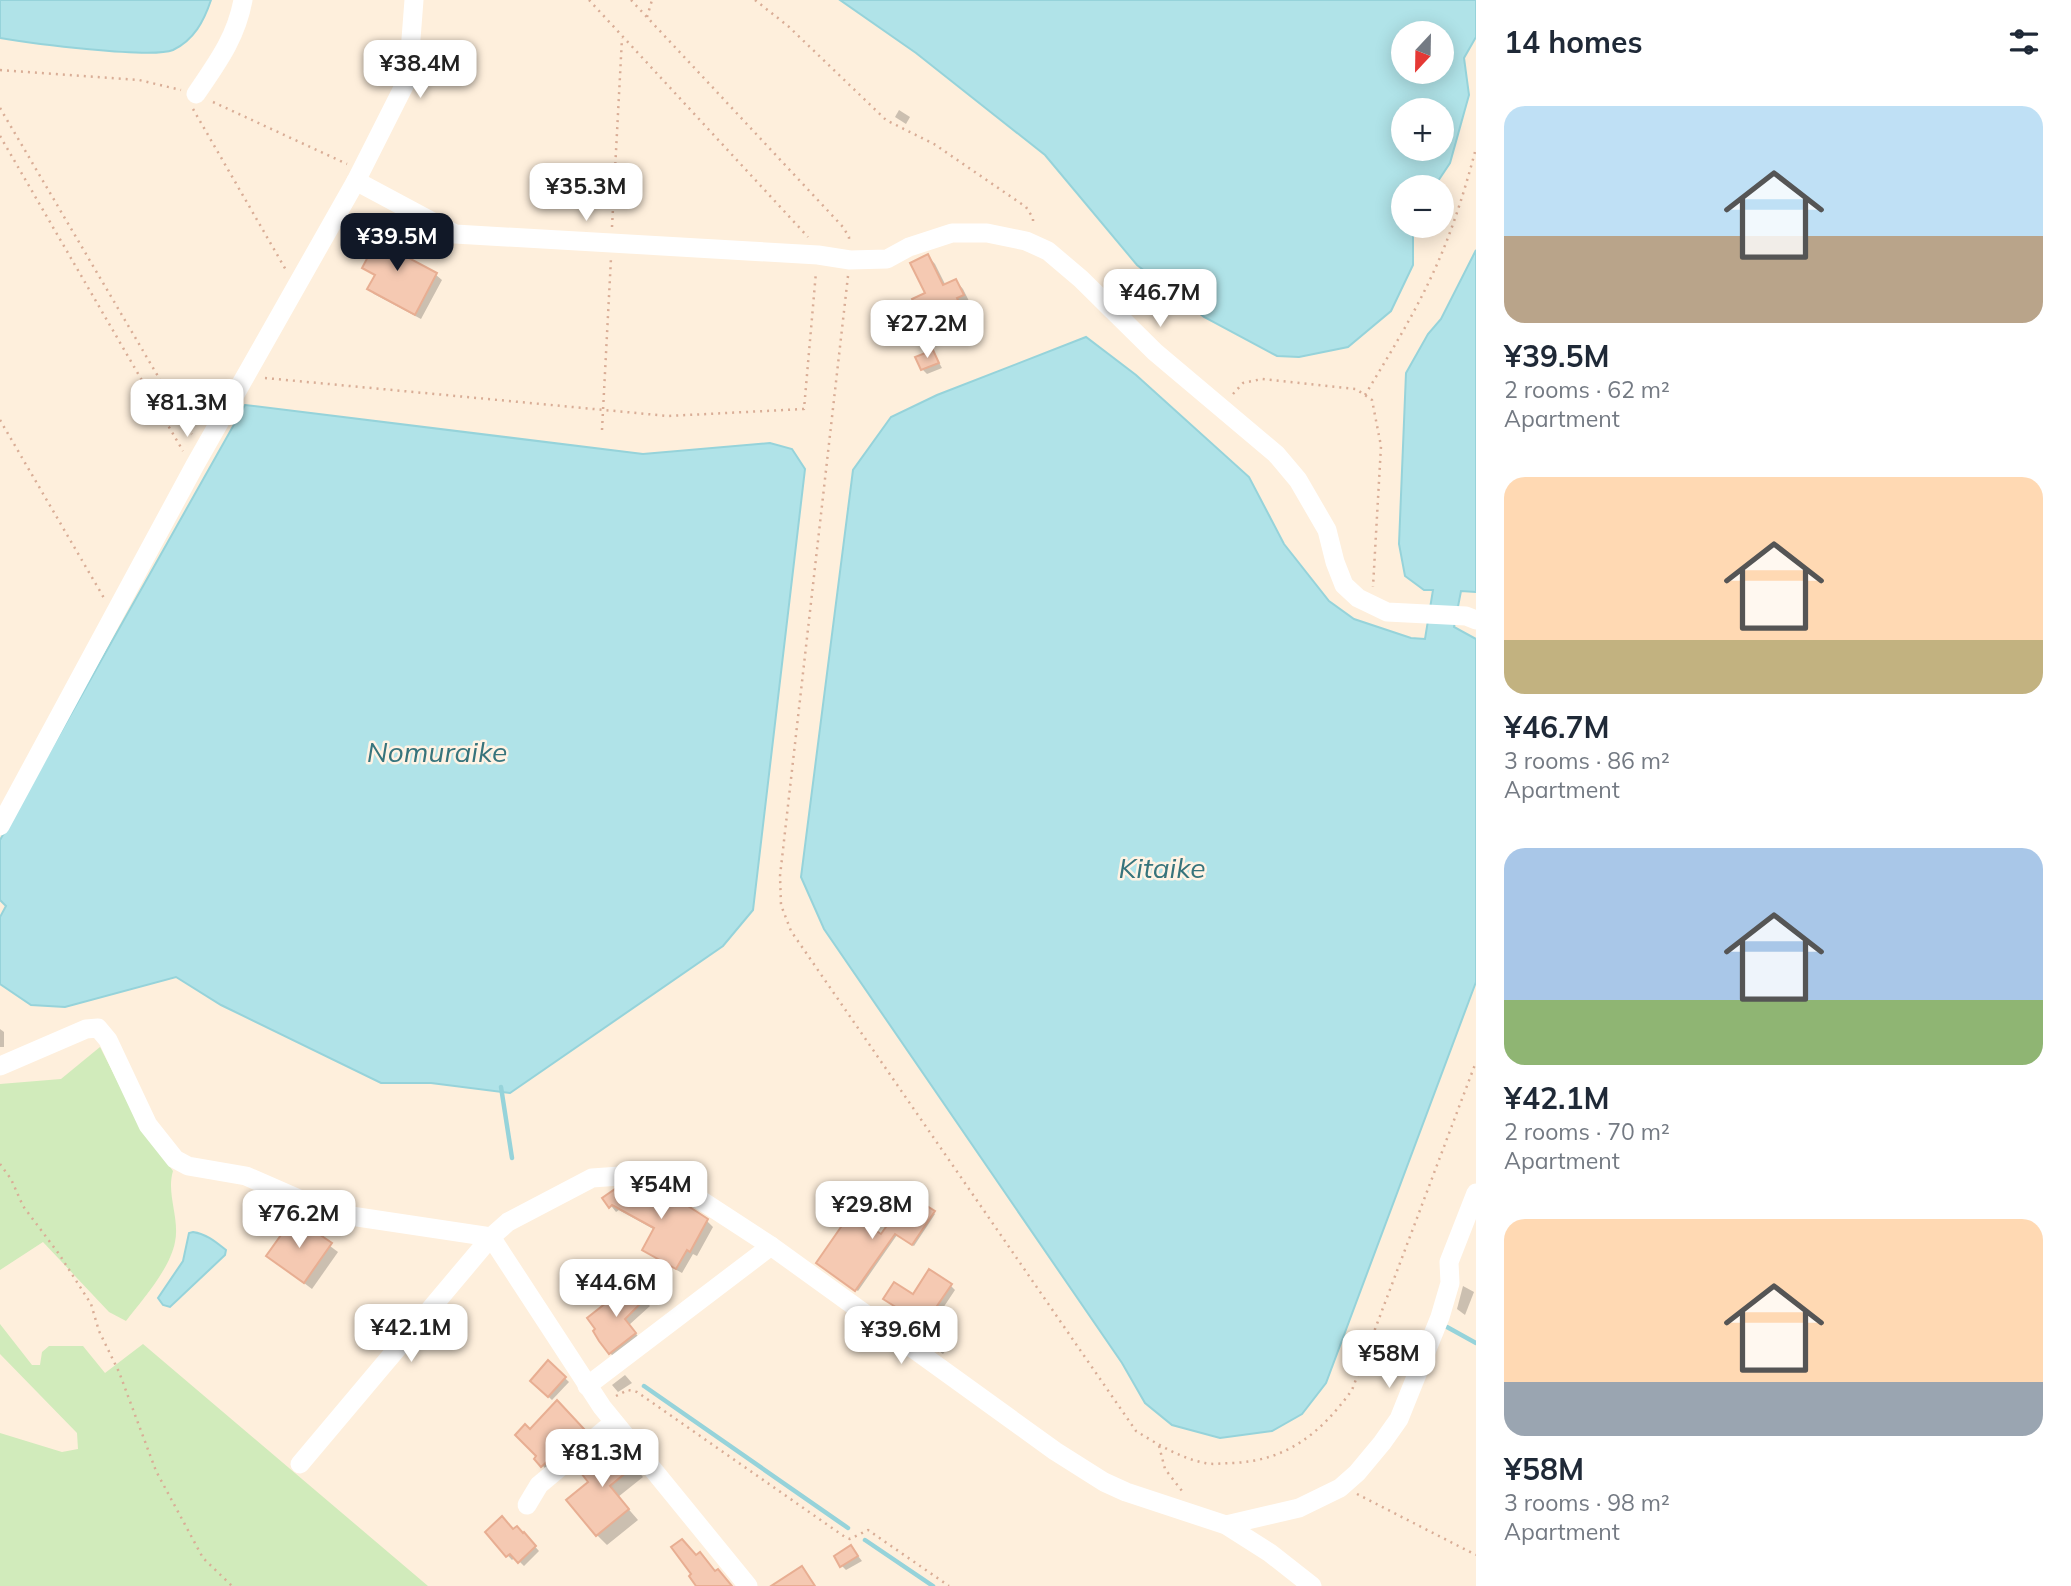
<!DOCTYPE html>
<html lang="en">
<head>
<meta charset="utf-8">
<style>
  body { margin:0; font-family:Mulish,sans-serif; background:#f2f2f3; color:#1f2937; height:100vh; display:flex; flex-direction:column; font-size:26px; white-space:nowrap }
  * { box-sizing:border-box; margin:0 }
  p { font-size:23px; color:#747a83 }
  .icon { flex:none; width:38px; height:38px; fill:none; stroke:currentColor; stroke-width:2; stroke-linecap:round; stroke-linejoin:round }
  .map { position:relative; flex:1; overflow:hidden }
  .drawer { display:flex; flex-direction:column; background:#fff; width:595px }
  .drawer>* { flex:none }
  .needle { width:46px; rotate:202deg }
  .controls { position:absolute; left:1391px; top:21px; display:grid; gap:14px }
  .controls a { display:grid; place-items:center; width:63px; height:63px; border-radius:50%; background:#fff; box-shadow:0 4px 18px #0003; font-size:35px }
  .price { position:absolute; translate:-50% -60px; padding:0 16px; border-radius:14px; background:#fff; color:#222; font-size:23px; line-height:46px; filter:drop-shadow(0 2px 4px #0008) }
  .price::after { content:''; position:absolute; left:50%; top:42px; width:21px; height:16px; margin-left:-10px; background:inherit; clip-path:polygon(0 0,100% 0,50% 100%) }
  .price.selected { background:#111827; color:#fff }
  ul { padding:0; list-style:none }
  li { display:grid; align-content:center; gap:14px; height:371px; padding:0 28px }
  li span { display:grid; place-items:center; height:217px; border-radius:21px; color:#555 }
  li>.icon { margin-inline-start:auto }
  span .icon { width:126px; height:126px; fill:#fffc; stroke-width:1 }
  li b { font-size:30px }
  h2 { display:flex; justify-content:space-between; align-items:center; height:84px; padding:0 28px; font-size:30px }
  main { display:flex; flex:1; min-height:0 }
  .map>svg:first-child { display:block }
</style>
</head>
<body>
<main>
<div class="map">
<svg width="1476" height="1586" viewBox="0 0 1476 1586">
  <rect width="100%" height="100%" fill="#feefdc"/>
  <!-- green -->
  <g fill="#d1ebbb">
    <path d="M 100,1047 L 144,1133 L 173,1171 C 166,1194 180,1218 175,1242 C 170,1269 142,1300 126,1321 L 109,1312 L 43,1242 L 0,1270 L 0,1084 L 61,1079 Z"/>
    <polygon points="0,1324 32,1365 40,1365 42,1352 49,1346 83,1346 105,1373 143,1344 428,1586 0,1586 0,1433 62,1452 78,1449 77,1433 0,1354"/>
  </g>
  <!-- water -->
  <g fill="#b0e3e8" stroke="#96d3da" stroke-width="2" fill-rule="evenodd">
    <path d="M 0,0 L 211,0 C 204,21 194,40 173,50 C 151,59 29,43 0,38 Z"/>
    <path d="M 840,0 L 1476,0 L 1476,37 L 1464,58 L 1469,95 L 1450,163 L 1434,187 L 1404,187 L 1404,226 L 1413,226 L 1413,265 L 1391,311 L 1348,347 L 1299,357 L 1277,356 L 1204,317 L 1137,265 L 1045,155 L 916,53 ZM 1404,33 L 1442,33 L 1442,72 L 1404,72 ZM 1404,110 L 1442,110 L 1442,149 L 1404,149 Z"/>
    <polygon points="1476,250 1476,592 1461,591 1454,627 1476,639 1476,982 1326,1383 1302,1414 1272,1431 1220,1438 1172,1425 1145,1403 1122,1363 824,929 801,877 853,470 891,417 937,395 1086,337 1136,375 1249,477 1284,544 1329,601 1354,619 1411,638 1425,639 1433,590 1424,590 1405,576 1399,544 1406,373 1428,334 1441,319"/>
    <polygon points="245,405 643,454 770,443 792,449 805,469 753,910 723,946 510,1093 431,1083 381,1083 221,1005 176,977 65,1007 31,1005 0,984 0,917 6,906 0,900 0,840"/>
    <path d="M 193,1232 C 207,1234 216,1242 226,1250 L 225,1255 L 170,1307 L 163,1305 L 158,1298 L 183,1261 L 189,1233 Z"/>
  </g>
  <!-- shadow -->
  <g fill="#0003">
    <polygon points="899,110 910,117 906,124 895,117"/>
    <polygon points="402,227 407,232 396,253 436,275 442,280 421,319 374,294 369,289 376,276 364,267 382,240"/>
    <polygon points="928,256 935,264 946,286 956,281 963,289 970,303 963,306 967,315 944,326 940,321 931,326 923,318 927,294"/>
    <polygon points="933,352 942,368 927,374 922,369"/>
    <polygon points="0,1029 4,1032 4,1047 0,1047"/>
    <polygon points="923,1195 925,1197 920,1204 935,1214 914,1246 897,1235 858,1291 820,1265 881,1237"/>
    <polygon points="639,1196 707,1221 713,1227 697,1256 693,1254 682,1273 650,1255 644,1249 655,1230 619,1210 616,1212 605,1198"/>
    <polygon points="294,1219 338,1252 312,1289 268,1256"/>
    <polygon points="630,1286 650,1306 629,1325 641,1340 616,1359 610,1353"/>
    <polygon points="951,1286 955,1290 941,1311 956,1323 946,1338 951,1343 943,1354 899,1321"/>
    <polygon points="1463,1286 1474,1292 1465,1315 1457,1309"/>
    <polygon points="548,1362 569,1382 552,1400 532,1381"/>
    <polygon points="625,1375 632,1383 618,1392 612,1385"/>
    <polygon points="557,1403 587,1435 547,1470 536,1459 539,1456 530,1431"/>
    <polygon points="612,1442 643,1477 618,1497 638,1520 607,1545 597,1535 591,1482"/>
    <polygon points="514,1531 528,1539 539,1551 524,1566 515,1557 512,1560 487,1533"/>
    <polygon points="851,1547 862,1561 846,1570 842,1566"/>
  </g>
  <g fill="none" stroke-linecap="round" stroke-linejoin="round">
    <!-- stream -->
    <g stroke="#96d3da" stroke-width="4.5">
      <polyline points="501,1087 512,1158"/>
      <polyline points="1447,1327 1476,1343"/>
      <polyline points="644,1386 848,1528"/>
      <polyline points="865,1540 933,1586"/>
    </g>
  </g>
  <!-- building -->
  <g fill="#f5c9b2" stroke="#e8ae92" stroke-width="2">
    <polygon points="391,219 403,225 390,248 437,273 415,315 367,289 375,275 362,268 379,236 382,237"/>
    <polygon points="928,254 943,285 956,279 964,295 957,298 961,307 936,320 933,314 922,319 912,299 925,293 910,263"/>
    <polygon points="933,350 939,363 921,370 915,357"/>
    <polygon points="647,1186 668,1193 708,1219 690,1252 687,1250 676,1269 642,1250 654,1228 612,1205 609,1208 602,1198 615,1189 633,1187 638,1194 642,1187"/>
    <polygon points="914,1187 924,1194 919,1201 935,1211 912,1245 895,1234 855,1291 816,1263 850,1214 881,1234"/>
    <polygon points="294,1217 332,1243 304,1283 266,1256"/>
    <polygon points="929,1269 952,1284 937,1306 953,1317 942,1333 948,1337 938,1351 897,1321 902,1311 883,1299 894,1282 913,1294"/>
    <polygon points="630,1284 645,1299 625,1319 636,1333 609,1354 599,1341 593,1331 595,1329 587,1318"/>
    <polygon points="548,1360 566,1377 548,1397 530,1381"/>
    <polygon points="557,1400 584,1429 541,1467 534,1459 536,1456 515,1435 525,1424 530,1429"/>
    <polygon points="612,1439 634,1466 610,1486 629,1509 596,1536 566,1500 588,1482 581,1473 591,1465 587,1460"/>
    <polygon points="502,1516 513,1529 517,1526 523,1533 524,1532 536,1546 518,1563 510,1554 506,1557 485,1532"/>
    <polygon points="682,1539 696,1555 700,1552 715,1571 718,1569 732,1586 696,1586 689,1576 691,1574 671,1547"/>
    <polygon points="851,1545 858,1556 840,1567 834,1556"/>
    <polygon points="802,1566 815,1586 771,1586"/>
  </g>
  <g fill="none" stroke-linecap="round" stroke-linejoin="round">
    <!-- path -->
    <g stroke="#d9ad96" stroke-width="2.5" stroke-dasharray="2 5" stroke-linecap="butt">
      <polyline points="589,0 808,237"/>
      <polyline points="631,0 843,227 849,237 849,242"/>
      <polyline points="755,0 788,26 886,120 934,144 1026,207 1033,218 1033,226"/>
      <polyline points="647,17 652,0"/>
      <polyline points="0,70 139,80 181,90"/>
      <polyline points="213,102 347,164"/>
      <polyline points="0,108 192,434"/>
      <polyline points="193,109 286,270"/>
      <polyline points="0,136 183,451"/>
      <polyline points="612,227 622,38"/>
      <path d="M 848,276 L 780,876 L 781,905 L 791,931 L 1136,1431 C 1157,1444 1180,1458 1205,1463 C 1213,1465 1223,1463 1232,1463 C 1287,1461 1321,1433 1352,1390 L 1476,1062"/>
      <polyline points="265,378 668,416 804,409 816,272"/>
      <polyline points="1233,394 1243,383 1262,379 1356,389 1372,400 1381,446 1373,587"/>
      <path d="M 1365,395 C 1389,355 1414,315 1434,271 C 1452,232 1465,190 1476,148"/>
      <polyline points="0,420 104,598"/>
      <polyline points="602,430 611,258"/>
      <polyline points="0,1164 11,1179 23,1206 59,1254 91,1304 99,1331 119,1372 156,1471 203,1558 232,1586"/>
      <polyline points="616,1396 628,1390 637,1392 845,1537 850,1539 868,1530 949,1586"/>
      <polyline points="1159,1446 1165,1469 1182,1491"/>
      <polyline points="1357,1494 1476,1555"/>
    </g>
    <!-- minor -->
    <g stroke="#fff" stroke-width="19">
      <path d="M 196,94 C 217,63 236,38 243,0"/>
      <polyline points="356,181 455,234 818,255 850,260 887,259 909,247 952,233 987,233 1026,241 1048,251 1081,279 1155,352 1276,454 1298,480 1327,530 1335,562 1344,585 1358,598 1387,612 1466,616 1476,620"/>
      <polyline points="0,826 195,465 356,181 408,78 414,0"/>
      <polyline points="0,1066 86,1029 98,1028 108,1040 148,1125 175,1159 188,1166 246,1176 308,1203 351,1216 491,1237"/>
      <polyline points="491,1237 602,1407 748,1586"/>
      <polyline points="587,1386 771,1246"/>
      <polyline points="300,1464 491,1237 508,1222 592,1178 648,1174 673,1182 771,1246 1055,1451 1104,1482 1126,1492 1226,1525 1270,1553 1312,1586"/>
      <polyline points="527,1505 539,1485 614,1422"/>
      <polyline points="1226,1525 1299,1508 1340,1488 1357,1473 1382,1443 1399,1419 1440,1317 1450,1283 1449,1262 1476,1193"/>
    </g>
  </g>
  <g text-anchor="middle" stroke-width="5" stroke-linejoin="round" paint-order="stroke">
    <!-- water labels -->
    <g font-size="28" font-style="italic" fill="#37747c" stroke="#fff3e4">
      <text x="437" y="762">Nomuraike</text>
      <text x="1162" y="878">Kitaike</text>
    </g>
  </g>
</svg>
<div class="controls">
<a><svg class="needle" viewBox="-14 -14 28 28"><path d="M0-13l5 13h-10z" fill="#e53935"/><path d="M0 13l5-13h-10z" fill="#747a83"/></svg></a>
<a>+</a>
<a>−</a>
</div>
<b class="price" style="left:420px;top:100px">¥38.4M</b>
<b class="price" style="left:586px;top:223px">¥35.3M</b>
<b class="price selected" style="left:397px;top:273px">¥39.5M</b>
<b class="price" style="left:1160px;top:329px">¥46.7M</b>
<b class="price" style="left:927px;top:360px">¥27.2M</b>
<b class="price" style="left:187px;top:439px">¥81.3M</b>
<b class="price" style="left:661px;top:1221px">¥54M</b>
<b class="price" style="left:872px;top:1241px">¥29.8M</b>
<b class="price" style="left:299px;top:1250px">¥76.2M</b>
<b class="price" style="left:616px;top:1319px">¥44.6M</b>
<b class="price" style="left:411px;top:1364px">¥42.1M</b>
<b class="price" style="left:901px;top:1366px">¥39.6M</b>
<b class="price" style="left:1389px;top:1390px">¥58M</b>
<b class="price" style="left:602px;top:1489px">¥81.3M</b>
</div>
<section class="drawer">
<h2>14 homes<svg class="icon" aria-label="filters" viewBox="0 0 24 24"><path d="M4 7h16M4 17h16"/><circle cx="9" cy="7" r="2"/><circle cx="15" cy="17" r="2"/></svg></h2>
<ul>
<li><span style="background:linear-gradient(#bfe0f5 60%,#b9a48a 0)"><svg class="icon" aria-label="home" viewBox="0 0 24 24"><path d="M3 11l9-7 9 7M6 9v11h12V9"/></svg></span><div><b>¥39.5M</b><p>2 rooms · 62 m²</p><p>Apartment</p></div></li>
<li><span style="background:linear-gradient(#ffd9b3 75%,#c2b280 0)"><svg class="icon" aria-label="home" viewBox="0 0 24 24"><path d="M3 11l9-7 9 7M6 9v11h12V9"/></svg></span><div><b>¥46.7M</b><p>3 rooms · 86 m²</p><p>Apartment</p></div></li>
<li><span style="background:linear-gradient(#a9c7e8 70%,#8fb573 0)"><svg class="icon" aria-label="home" viewBox="0 0 24 24"><path d="M3 11l9-7 9 7M6 9v11h12V9"/></svg></span><div><b>¥42.1M</b><p>2 rooms · 70 m²</p><p>Apartment</p></div></li>
<li><span style="background:linear-gradient(#ffd9b3 75%,#9aa5b1 0)"><svg class="icon" aria-label="home" viewBox="0 0 24 24"><path d="M3 11l9-7 9 7M6 9v11h12V9"/></svg></span><div><b>¥58M</b><p>3 rooms · 98 m²</p><p>Apartment</p></div></li>
</ul>
</section>
</main>
</body>
</html>
